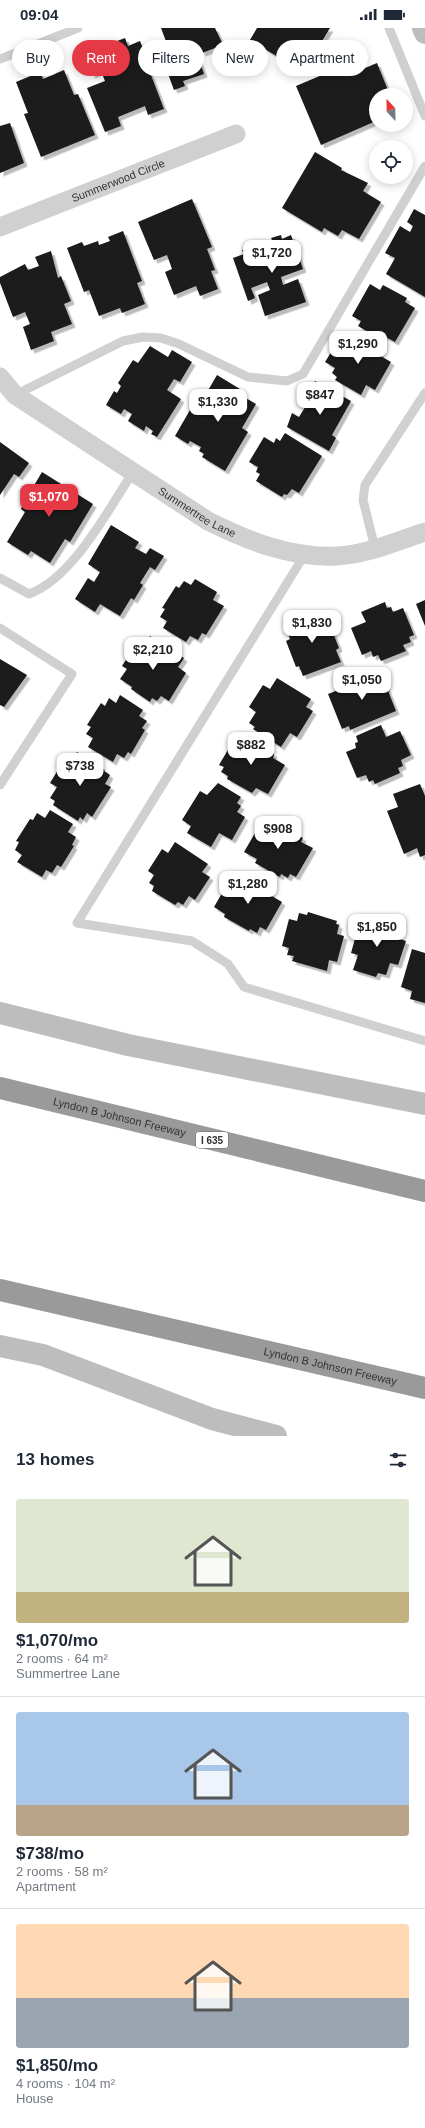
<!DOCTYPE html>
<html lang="en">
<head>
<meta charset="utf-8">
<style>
  body { margin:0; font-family:Helvetica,sans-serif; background:#f2f2f3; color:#1f2937; height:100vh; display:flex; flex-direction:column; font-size:15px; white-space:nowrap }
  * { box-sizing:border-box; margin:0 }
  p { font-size:13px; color:#747a83 }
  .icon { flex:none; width:22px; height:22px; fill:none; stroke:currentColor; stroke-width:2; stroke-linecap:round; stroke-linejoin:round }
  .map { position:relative; height:1408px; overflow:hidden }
  .details { display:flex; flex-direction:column; background:#fff; flex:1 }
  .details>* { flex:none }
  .top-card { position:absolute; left:12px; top:12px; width:401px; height:36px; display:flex; gap:8px }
  .needle { width:26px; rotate:338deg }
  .fabs { position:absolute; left:369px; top:60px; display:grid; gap:8px }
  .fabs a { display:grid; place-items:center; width:44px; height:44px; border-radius:50%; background:#fff; box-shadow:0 2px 10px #0003; font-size:20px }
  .price { position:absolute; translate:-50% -34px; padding:0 9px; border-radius:8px; background:#fff; color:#222; font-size:13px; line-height:26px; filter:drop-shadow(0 1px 2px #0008) }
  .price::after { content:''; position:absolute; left:50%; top:24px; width:12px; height:9px; margin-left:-6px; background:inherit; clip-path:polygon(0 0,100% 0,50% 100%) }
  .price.active { background:#e63946; color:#fff }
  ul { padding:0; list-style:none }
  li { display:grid; align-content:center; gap:8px; height:212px; padding:0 16px }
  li+li { border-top:1px solid #e0e1e3 }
  li span { display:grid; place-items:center; height:124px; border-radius:4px; color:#555 }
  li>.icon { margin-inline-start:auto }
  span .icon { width:72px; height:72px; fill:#fffc; stroke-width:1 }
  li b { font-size:17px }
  h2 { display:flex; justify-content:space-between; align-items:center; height:48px; padding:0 16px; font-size:17px }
  .chip { padding:0 14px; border-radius:18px; background:#fff; box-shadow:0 2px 10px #0003; font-size:14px; line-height:36px }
  .chip.active { background:#e63946; color:#fff }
  .status { display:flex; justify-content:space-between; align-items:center; height:28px; padding:0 20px; background:#fff; direction:ltr }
  .status svg { height:11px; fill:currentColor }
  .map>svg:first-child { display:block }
</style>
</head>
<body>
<div class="status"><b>09:04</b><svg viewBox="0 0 49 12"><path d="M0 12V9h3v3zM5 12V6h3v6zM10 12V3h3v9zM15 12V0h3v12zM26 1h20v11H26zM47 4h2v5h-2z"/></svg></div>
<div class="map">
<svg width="425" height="1408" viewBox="0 0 425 1408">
  <defs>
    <filter id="shadow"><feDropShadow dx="3.5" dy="3.5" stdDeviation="0" flood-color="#0004"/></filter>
  </defs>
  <rect width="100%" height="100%" fill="#fff"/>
  <!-- building -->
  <g fill="#1a1a1a" filter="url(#shadow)">
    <polygon points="161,0 215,0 226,23 217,27 215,20 202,25 201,21 196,23 204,46 183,53 185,58 174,62 158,19 167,16"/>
    <polygon points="257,0 330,0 303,44 250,12"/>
    <polygon points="125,10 128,18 140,13 148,33 146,34 164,81 148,87 145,78 118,89 121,98 105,104 87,60 105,53 101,43 92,47 83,26"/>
    <polygon points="355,33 358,43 377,35 390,67 376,67 376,93 321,117 296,58"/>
    <polygon points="64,42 74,67 78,66 95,107 41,129 24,86 28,85 16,54 40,44 43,51"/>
    <polygon points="10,95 24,135 0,145 0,98"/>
    <polygon points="315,124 342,140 341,142 368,155 363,163 381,174 359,211 342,202 338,208 324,200 322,204 282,180"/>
    <polygon points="192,171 212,219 207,221 215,242 211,243 218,261 200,268 196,258 174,267 165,244 172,241 167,227 154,232 138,194"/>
    <polygon points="414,181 425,187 425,269 386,246 395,230 385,225 400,198 410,204 413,198 407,194"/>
    <polygon points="123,203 142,253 137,255 145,276 122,285 120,280 99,288 89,262 84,264 67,220 82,214 84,218 98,213 99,217 110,213 108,209"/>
    <polygon points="281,207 282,211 291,207 303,241 281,249 283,257 298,251 306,274 265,288 258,267 270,262 267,254 251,260 255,270 248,273 233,230 244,226 242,222 252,219 253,221 273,214 271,210"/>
    <polygon points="51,223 58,250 61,248 71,273 64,276 72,296 51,304 54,313 31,322 23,299 30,296 25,284 13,289 0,255 0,249 25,236 28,242 39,238 35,229"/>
    <polygon points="370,256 380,262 383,257 407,270 405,274 415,280 395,314 384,308 382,312 358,298 361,293 352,288"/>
    <polygon points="340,310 349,315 352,310 357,312 358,310 381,323 379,327 391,334 375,362 366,357 361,367 335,352 337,349 332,345 335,340 325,334"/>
    <polygon points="150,318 168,329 172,322 192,334 180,354 174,351 167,362 181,371 157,409 151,406 153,403 146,398 144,403 128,393 132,386 124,381 121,386 106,377 114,363 117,365 121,358 118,355 133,332 138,335"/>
    <polygon points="217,347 240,361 237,365 256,376 242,400 248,404 225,443 202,429 204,426 199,423 201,419 190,413 188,416 175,408 194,375 199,378"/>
    <polygon points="315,353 351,373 332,407 336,410 329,423 287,399 292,385 299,389 310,371 306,369"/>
    <polygon points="285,405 322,428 299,465 292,461 287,467 284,466 282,469 256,453 260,446 256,444 258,439 249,434 264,409 274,415 276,410 280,413"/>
    <polygon points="0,414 29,435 19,449 14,446 0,467"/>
    <polygon points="42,444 93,476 70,514 65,511 50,535 31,523 28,527 7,514 25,484 21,481 23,476"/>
    <polygon points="111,497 139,514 135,520 146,526 150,520 164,528 155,542 150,539 140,555 143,557 134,572 131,570 120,588 100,576 95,584 75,571 88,550 94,554 100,544 88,536"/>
    <polygon points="195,551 217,564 213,572 224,578 206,607 202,605 198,612 190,608 186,614 163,600 167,593 160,589 165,581 162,580 176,558 179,560 184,553 191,557"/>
    <polygon points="425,572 425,598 416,576"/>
    <polygon points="385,574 387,580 391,579 393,584 403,580 414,607 409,609 411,614 403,617 406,623 381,633 378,627 373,629 371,623 362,627 351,600 366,594 361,584"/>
    <polygon points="320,584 326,597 329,595 339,620 336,622 341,634 303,648 299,638 296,639 286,613 290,611 285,598"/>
    <polygon points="150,608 184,630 178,639 186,645 169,673 161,668 157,673 152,670 150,674 131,661 132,659 120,651 127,641 122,638 137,615 143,619"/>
    <polygon points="0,631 27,647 4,679 0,677"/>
    <polygon points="381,645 396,683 350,702 349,698 342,701 328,666 341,661 340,657 365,646 367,650"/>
    <polygon points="277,650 311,671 306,679 313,683 297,709 290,705 281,719 253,701 255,699 249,695 256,684 249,679 263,657 270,661"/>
    <polygon points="120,667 143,682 139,688 147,693 142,700 145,702 131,726 128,724 124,730 117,726 113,734 88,719 93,710 86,706 91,699 87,697 101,675 105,678 109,670 116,675"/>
    <polygon points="381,697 386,709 400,703 411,727 401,732 403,738 398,740 400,745 375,756 373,752 369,754 366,747 357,750 346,724 356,720 355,715 358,714 356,708"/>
    <polygon points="235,710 239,712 240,710 250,715 252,713 274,726 273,730 285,737 268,766 256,760 252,765 227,751 228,748 221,744 224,739 219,737"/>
    <polygon points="77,724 105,742 104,743 110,747 105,756 111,759 92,789 87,785 83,792 80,789 78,793 53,777 55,773 50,770 57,759 50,755 64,732 70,736"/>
    <polygon points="218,755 241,769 237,775 241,778 237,784 245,789 232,812 219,805 211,819 187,805 191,798 182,792 200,763 207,767"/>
    <polygon points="420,756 425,768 425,827 420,829 417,820 404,826 387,783 398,779 393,766"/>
    <polygon points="50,782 73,796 68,804 76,809 72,817 74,818 61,839 57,837 52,845 46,842 42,849 17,834 22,827 15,822 19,814 16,813 30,791 33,792 37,785 45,790"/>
    <polygon points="262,793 277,801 279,797 303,810 301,814 313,820 296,849 290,846 288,850 281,846 280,849 255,835 257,831 244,824"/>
    <polygon points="175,814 208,836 202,844 210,849 195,872 189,868 183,877 178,874 175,877 152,863 154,858 149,855 154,847 148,843 162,821 168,825"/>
    <polygon points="232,848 246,853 248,851 271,865 270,867 282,874 266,902 260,899 257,905 250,901 249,903 224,889 225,886 214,879"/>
    <polygon points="308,884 337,893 336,896 339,897 337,906 344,908 337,934 329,932 327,943 292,933 294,928 287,927 289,920 282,918 289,891 297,893 299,885 307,887"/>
    <polygon points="365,889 400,901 397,910 406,913 398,937 390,935 386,947 378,945 376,949 353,942 358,927 351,925 358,900 361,900"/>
    <polygon points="412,921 425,925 425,975 410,971 412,963 401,959"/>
  </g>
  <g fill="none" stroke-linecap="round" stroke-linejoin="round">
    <!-- lane -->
    <g stroke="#d0d0d0" stroke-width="9">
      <polyline points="389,0 425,88"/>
      <polyline points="0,31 78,0"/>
      <polyline points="15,367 123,313 143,309 161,310 179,316 248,349 287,353 303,346 425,138"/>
      <polyline points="375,520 363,472 365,457 425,365"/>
      <polyline points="305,526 77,895 192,913 228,936 244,959 425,1013"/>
      <path d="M 0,550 L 29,566 C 73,550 108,482 133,444"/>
      <polyline points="0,600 72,646 0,757"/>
    </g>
    <!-- street -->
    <g stroke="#d0d0d0" stroke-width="19">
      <path id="s1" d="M 0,199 L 236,106"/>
      <path id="s2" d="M 0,349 L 15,367 L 208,493 C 248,513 291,530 336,528 C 366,527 397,513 425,504"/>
    </g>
    <!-- secondary -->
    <g stroke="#bdbdbd" stroke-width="22">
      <polyline points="423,0 425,5"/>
      <polyline points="0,985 128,1017 425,1076"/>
      <polyline points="0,1318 43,1327 212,1391 276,1408"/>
    </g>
    <!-- highway -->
    <g stroke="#9a9a9a" stroke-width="22">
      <path id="s3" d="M 0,1060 L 425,1163"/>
      <path id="s4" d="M 0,1262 L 425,1360"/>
    </g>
  </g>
  <g text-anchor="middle" stroke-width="4" stroke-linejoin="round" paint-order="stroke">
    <!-- shield labels -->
    <rect fill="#fff" stroke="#707070" stroke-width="1" x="196" y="1104" width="32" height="16" rx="3"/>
    <g font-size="10" font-weight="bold" fill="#333">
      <text x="212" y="1116">I 635</text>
    </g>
    <!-- street labels -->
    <g font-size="11" fill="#333" stroke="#fff">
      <text dy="4" stroke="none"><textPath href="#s1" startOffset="127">Summerwood Circle</textPath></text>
      <text dy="4" stroke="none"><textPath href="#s2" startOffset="240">Summertree Lane</textPath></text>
      <text dy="4" stroke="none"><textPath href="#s3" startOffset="123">Lyndon B Johnson Freeway</textPath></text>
      <text dy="4" stroke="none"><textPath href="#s4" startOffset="339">Lyndon B Johnson Freeway</textPath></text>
    </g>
  </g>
</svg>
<div class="fabs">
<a><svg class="needle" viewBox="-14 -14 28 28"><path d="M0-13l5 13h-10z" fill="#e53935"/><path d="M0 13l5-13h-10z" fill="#747a83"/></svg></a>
<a><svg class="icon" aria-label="locate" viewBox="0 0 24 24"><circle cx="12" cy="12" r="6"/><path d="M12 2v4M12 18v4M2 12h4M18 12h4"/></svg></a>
</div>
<b class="price" style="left:272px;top:246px">$1,720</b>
<b class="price" style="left:358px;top:337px">$1,290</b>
<b class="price" style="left:320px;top:388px">$847</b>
<b class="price" style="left:218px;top:395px">$1,330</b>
<b class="price active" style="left:49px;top:490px">$1,070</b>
<b class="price" style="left:312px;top:616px">$1,830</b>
<b class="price" style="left:153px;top:643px">$2,210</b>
<b class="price" style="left:362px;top:673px">$1,050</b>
<b class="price" style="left:251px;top:738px">$882</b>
<b class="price" style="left:80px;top:759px">$738</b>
<b class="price" style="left:278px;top:822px">$908</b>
<b class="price" style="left:248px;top:877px">$1,280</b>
<b class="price" style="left:377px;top:920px">$1,850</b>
<div class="top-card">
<a class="chip">Buy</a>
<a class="chip active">Rent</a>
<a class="chip">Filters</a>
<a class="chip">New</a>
<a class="chip">Apartment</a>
</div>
</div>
<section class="details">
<h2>13 homes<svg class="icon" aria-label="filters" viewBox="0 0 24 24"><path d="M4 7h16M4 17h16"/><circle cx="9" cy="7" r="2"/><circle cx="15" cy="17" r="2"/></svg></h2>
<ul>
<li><span style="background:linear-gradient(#dfe7d0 75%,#c2b280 0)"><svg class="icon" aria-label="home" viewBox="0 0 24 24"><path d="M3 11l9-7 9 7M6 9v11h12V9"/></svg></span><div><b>$1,070/mo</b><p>2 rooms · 64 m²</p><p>Summertree Lane</p></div></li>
<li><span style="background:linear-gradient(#a9c7e8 75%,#b9a48a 0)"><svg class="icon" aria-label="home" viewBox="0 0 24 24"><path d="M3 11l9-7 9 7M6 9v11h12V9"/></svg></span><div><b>$738/mo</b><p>2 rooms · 58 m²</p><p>Apartment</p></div></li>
<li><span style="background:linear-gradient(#ffd9b3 60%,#9aa5b1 0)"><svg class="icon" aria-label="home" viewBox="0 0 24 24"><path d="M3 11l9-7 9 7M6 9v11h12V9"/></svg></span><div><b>$1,850/mo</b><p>4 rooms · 104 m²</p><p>House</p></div></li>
</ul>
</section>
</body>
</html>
